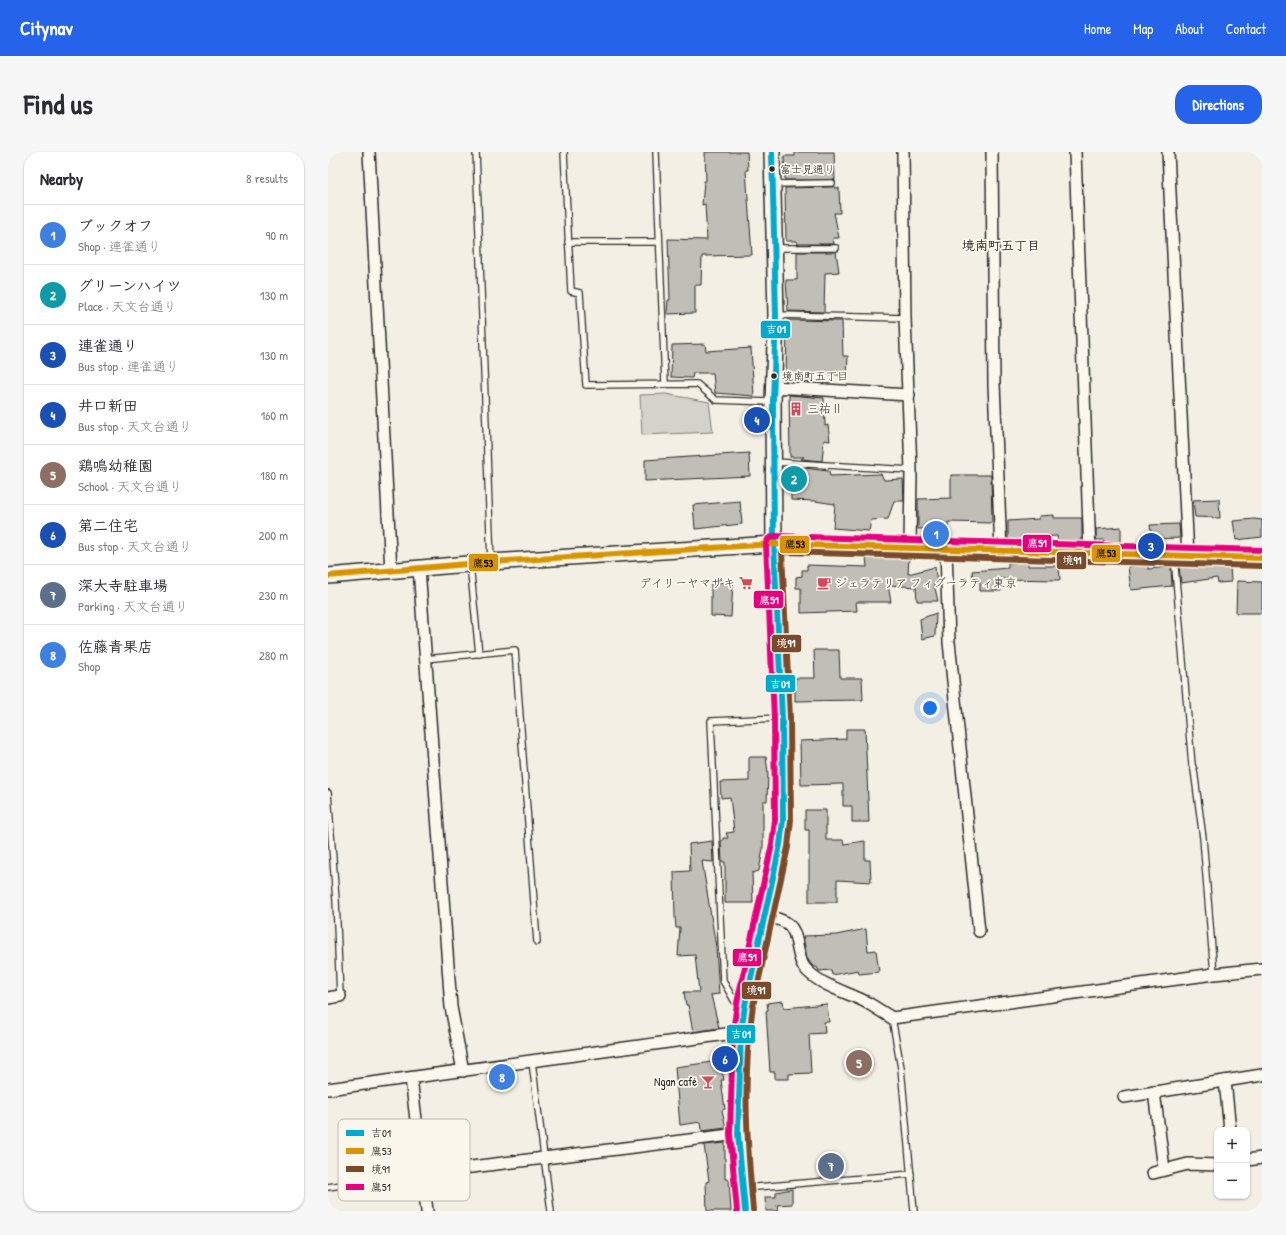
<!DOCTYPE html>
<html lang="en">
<head>
<meta charset="utf-8">
<style>
  :root { --surface:#fff; --page:#f7f7f7; --text:#2b2b33; --muted:#7c7c81; --line:#e1e1e2; --accent:#2563eb }
  body { margin:0; font-family:"Patrick Hand","Klee One",sans-serif; background:var(--page); color:var(--text) }
  .controls { position:absolute; right:12px; bottom:12px; display:grid; overflow:hidden; border-radius:8px; box-shadow:0 1px 3px #0004 }
  .controls button { width:36px; height:36px; display:grid; place-items:center; padding:0; border:0; border-bottom:1px solid var(--line); background:var(--surface); color:var(--text); font:20px sans-serif }
  .you { position:absolute; left:602px; top:556px; width:14px; height:14px; margin:-10px; border:3px solid #fff; border-radius:50%; background:#1a73e8; box-shadow:0 0 0 6px #1a73e833 }
  .badge { display:grid; place-items:center; width:26px; height:26px; border-radius:50%; background:var(--accent); color:#fff; font-size:13px; font-weight:700 }
  .pin { position:absolute; translate:-50% -50%; border:2px solid #fff; box-shadow:0 1px 4px #0006 }
  .list { margin:0; padding:0; list-style:none }
  h2 { display:flex; justify-content:space-between; align-items:center; height:52px; margin:0; padding:0 16px; font-size:17px }
  h2 small { font-size:13px; font-weight:400; color:var(--muted) }
  .list li { display:grid; grid-template-columns:26px 1fr auto; gap:12px; align-items:center; box-sizing:border-box; height:60px; padding:0 16px; border-top:1px solid var(--line) }
  .list b { display:block; font-size:15px; white-space:nowrap }
  .list p { margin:0; font-size:13px; white-space:nowrap; color:var(--muted) }
  .list em { font-size:13px; font-style:normal; color:var(--muted) }
  .map { position:relative; flex:none; width:934px; height:1059px; overflow:hidden; border-radius:16px }
  header { display:flex; align-items:center; gap:24px; box-sizing:border-box; height:56px; padding:0 20px; background:var(--accent); color:#fff }
  header strong { font-size:19px }
  nav { display:flex; gap:22px; margin-inline-start:auto; font-size:14px }
  .intro { display:flex; align-items:center; justify-content:space-between; box-sizing:border-box; height:96px; padding:0 24px }
  h1 { margin:0; font-size:28px }
  .button { padding:10px 18px; border-radius:16px; background:var(--accent); color:#fff; font-size:14px; font-weight:700 }
  main { display:flex; gap:24px; padding:0 24px }
  aside { flex:1; background:var(--surface); border-radius:16px; box-shadow:0 1px 3px #0004 }
  .map>svg:first-child { display:block }
</style>
</head>
<body>
<header>
<strong>Citynav</strong>
<nav><a>Home</a><a>Map</a><a>About</a><a>Contact</a></nav>
</header>
<div class="intro"><h1>Find us</h1><a class="button">Directions</a></div>
<main>
<aside>
<h2>Nearby<small>8 results</small></h2>
<ul class="list">
<li><span class="badge" style="background:#3f7fe0">1</span><div><b>ブックオフ</b><p>Shop · 連雀通り</p></div><em>90 m</em></li>
<li><span class="badge" style="background:#0f9aa8">2</span><div><b>グリーンハイツ</b><p>Place · 天文台通り</p></div><em>130 m</em></li>
<li><span class="badge" style="background:#1a4fb4">3</span><div><b>連雀通り</b><p>Bus stop · 連雀通り</p></div><em>130 m</em></li>
<li><span class="badge" style="background:#1a4fb4">4</span><div><b>井口新田</b><p>Bus stop · 天文台通り</p></div><em>160 m</em></li>
<li><span class="badge" style="background:#8d6e63">5</span><div><b>鶏鳴幼稚園</b><p>School · 天文台通り</p></div><em>180 m</em></li>
<li><span class="badge" style="background:#1a4fb4">6</span><div><b>第二住宅</b><p>Bus stop · 天文台通り</p></div><em>200 m</em></li>
<li><span class="badge" style="background:#5c6f8a">7</span><div><b>深大寺駐車場</b><p>Parking · 天文台通り</p></div><em>230 m</em></li>
<li><span class="badge" style="background:#3f7fe0">8</span><div><b>佐藤青果店</b><p>Shop</p></div><em>280 m</em></li>
</ul>
</aside>
<div class="map">
<svg width="934" height="1059" viewBox="0 0 934 1059">
  <rect width="100%" height="100%" fill="#f3efe4"/>
  <filter id="ink" filterUnits="userSpaceOnUse"><feTurbulence type="fractalNoise" baseFrequency=".025" numOctaves="2"/><feDisplacementMap in="SourceGraphic" scale="8" xChannelSelector="R" yChannelSelector="G"/><feConvolveMatrix kernelMatrix="1 2 1 2 8 2 1 2 1" color-interpolation-filters="sRGB"/></filter>
  <g filter="url(#ink)">
    <polygon fill="#d5d2c9" stroke="#807e7a" points="338,242 381,250 385,280 314,283 312,243"/>
    <g fill="#c0beb6" stroke="#2b2b2b">
      <polygon points="377,0 419,0 420,18 418,18 424,103 374,104 373,133 367,133 367,161 339,162 340,148 342,148 340,87 379,88 377,52 374,53 376,29 378,29"/>
      <polygon points="467,0 506,0 507,28 457,28 456,4 467,4"/>
      <polygon points="507,34 507,36 511,36 512,61 506,61 511,86 505,86 506,92 469,92 469,89 458,89 457,36 504,35"/>
      <polygon points="469,100 508,100 511,120 497,121 496,160 460,159 458,128 469,128"/>
      <polygon points="459,168 514,169 515,204 520,204 519,224 501,222 475,223 475,230 458,229"/>
      <polygon points="377,192 378,199 423,196 426,244 387,241 385,221 365,221 364,226 343,225 344,193"/>
      <polygon points="461,243 496,246 497,274 500,273 502,289 496,288 494,309 473,307 476,305 462,305"/>
      <polygon points="421,301 422,324 317,329 317,308"/>
      <polygon points="467,315 501,319 502,324 553,322 556,328 575,327 576,349 566,349 560,367 543,368 541,379 505,376 507,352 487,349 463,348 463,321"/>
      <polygon points="623,323 663,323 664,371 620,370 620,376 590,377 590,347 623,346"/>
      <polygon points="891,347 892,366 867,365 865,348"/>
      <polygon points="412,349 414,372 367,377 365,353"/>
      <polygon points="726,363 726,366 754,366 754,388 730,391 729,384 708,385 708,389 680,388 680,369 711,367 711,364"/>
      <polygon points="926,367 934,368 934,385 908,388 905,369"/>
      <polygon points="851,372 852,386 824,387 822,373"/>
      <polygon points="793,375 793,392 776,393 776,388 768,388 768,377"/>
      <polygon points="538,405 581,405 580,422 607,415 609,431 606,432 610,449 589,449 588,435 560,433 563,450 528,450 529,459 473,461 473,436 468,436 468,425 474,424 474,418 479,418 479,413 539,415"/>
      <polygon points="700,410 700,414 731,414 732,428 671,427 673,439 652,439 652,428 645,428 644,419 680,416 680,411"/>
      <polygon points="820,412 820,417 843,415 844,434 803,438 800,415"/>
      <polygon points="868,413 877,414 877,416 902,414 903,430 890,431 889,426 853,431 851,415"/>
      <polygon points="909,429 934,430 934,461 908,461"/>
      <polygon points="405,430 403,465 383,464 383,431"/>
      <polygon points="608,461 607,484 594,487 592,467"/>
      <polygon points="486,498 511,498 512,526 534,526 535,548 467,549 467,526 487,526"/>
      <polygon points="518,577 537,577 541,670 524,670 524,654 515,654 515,632 473,633 472,589 518,587"/>
      <polygon points="421,605 438,605 440,621 439,649 435,649 435,696 431,719 424,721 425,751 397,751 397,710 394,710 393,689 395,688 395,686 400,686 398,681 406,680 402,645 393,646 392,630 421,629"/>
      <polygon points="477,658 498,658 498,688 515,688 516,692 537,689 537,708 542,708 543,730 509,728 509,750 481,750 481,678 477,678"/>
      <polygon points="384,689 385,710 374,709 388,795 391,842 383,843 391,876 365,880 360,853 358,853 356,840 371,840 367,803 350,804 352,776 348,776 347,764 346,720 362,719 361,692"/>
      <polygon points="538,777 540,799 548,798 551,820 531,822 530,818 504,823 503,818 491,819 489,815 486,815 483,812 479,806 475,784 508,783"/>
      <polygon points="455,849 456,856 499,852 501,870 496,870 497,881 481,882 483,921 461,922 461,927 447,927 447,920 442,920 438,859 440,858 439,851"/>
      <polygon points="392,909 396,928 393,928 397,957 394,958 398,976 374,979 373,970 352,973 347,915"/>
      <polygon points="397,991 397,1027 401,1027 403,1059 379,1059 378,1030 381,1029 376,993"/>
      <polygon points="464,1037 464,1052 449,1053 450,1059 438,1059 437,1045 448,1045 448,1040"/>
    </g>
    <g fill="none" stroke-linecap="round" stroke-linejoin="round">
      <g stroke="#2b2b2b" stroke-width="8">
        <g id="lane">
          <polyline points="148,0 163,410"/>
          <polyline points="236,0 243,139 252,141 258,233 369,232 388,248 443,250"/>
          <polyline points="328,0 337,232"/>
          <polyline points="446,32 504,31"/>
          <polyline points="240,90 331,90"/>
          <polyline points="446,96 508,96"/>
          <polyline points="448,163 577,166"/>
          <polyline points="446,310 583,318"/>
          <polyline points="846,404 864,613 866,618 875,686 886,822"/>
          <polyline points="142,412 151,502"/>
          <polyline points="97,507 187,498 209,790"/>
          <polyline points="0,641 8,748 12,844"/>
          <polyline points="417,852 407,850 395,829 383,569 454,566"/>
          <polyline points="564,866 573,916 586,1059"/>
          <polyline points="204,910 223,1059"/>
          <polyline points="0,1035 95,1021"/>
          <polyline points="416,1036 583,1022"/>
        </g>
      </g>
      <g stroke="#2b2b2b" stroke-width="14">
        <g id="street">
          <polyline points="41,0 63,419"/>
          <polyline points="575,0 577,166 583,318 582,396"/>
          <polyline points="664,0 666,232 673,399"/>
          <polyline points="747,0 762,402"/>
          <polyline points="840,0 860,404"/>
          <polyline points="446,235 581,243"/>
          <polyline points="618,398 621,490 651,779"/>
          <polyline points="91,416 123,855 135,919"/>
          <path d="M437,763C443,765 451,767 457,770C472,778 467,802 476,815C491,834 520,840 540,851C548,856 556,861 564,866L886,822L934,817"/>
          <polyline points="0,846 12,844"/>
          <polyline points="83,926 99,1059"/>
          <polyline points="897,929 902,978"/>
          <polyline points="0,937 413,880"/>
          <polyline points="826,940 836,1017"/>
          <polyline points="796,945 934,923"/>
          <polyline points="919,1008 934,1006"/>
          <polyline points="95,1021 410,982"/>
          <polyline points="825,1021 860,1012 889,1013"/>
        </g>
      </g>
      <g stroke="#2b2b2b" stroke-width="18">
        <g id="secondary">
          <polyline points="0,424 163,410 446,392 762,402 934,406"/>
          <polyline points="417,1059 410,982 410,939 413,880 417,853 452,693 455,668 454,566 446,392 445,250 448,163 444,0"/>
        </g>
      </g>
      <use href="#lane" stroke="#fbf7ec" stroke-width="5.5"/>
      <use href="#street" stroke="#fbf7ec" stroke-width="11"/>
      <use href="#secondary" stroke="#fbf7ec" stroke-width="15"/>
      <g stroke="#fbf7ec" stroke-width="9">
        <polyline id="bus-1" points="417,1059 410,982 413,880 417,853 452,693 455,668 454,566 446,392 445,250 448,163 444,0"/>
      </g>
      <g stroke="#fbf7ec" stroke-width="9">
        <polyline id="bus-2" points="0,424 163,410 446,392 934,406"/>
      </g>
      <g stroke="#fbf7ec" stroke-width="9">
        <path id="bus-3" d="M425,1058C419,988 414,925 425,854L460,695L463,668L462,566L454,400L934,414"/>
      </g>
      <g stroke="#fbf7ec" stroke-width="9">
        <polyline id="bus-4" points="409,1059 402,982 405,880 409,851 444,692 447,668 446,566 438,392 440,387 446,384 934,398"/>
      </g>
      <use href="#bus-1" stroke="#00a9ce" stroke-width="6"/>
      <use href="#bus-2" stroke="#d89406" stroke-width="6"/>
      <use href="#bus-3" stroke="#7a4b2a" stroke-width="6"/>
      <use href="#bus-4" stroke="#e5007d" stroke-width="6"/>
    </g>
  </g>
  <defs>
    <g id="building-bare" transform="scale(1.08)"><path d="M-4-6H4V6H1V3H-1V6H-4ZM-2.5-4.3h1.7v1.8h-1.7ZM.8-4.3h1.7v1.8H.8ZM-2.5-1h1.7V.8h-1.7ZM.8-1h1.7V.8H.8Z" fill="#d1495b" stroke="#fbf7ec" stroke-width="2.5" paint-order="stroke"/></g>
    <g id="supermarket-bare" transform="scale(1.08)"><path d="M-6-5.5h2.5l.6 2H6L4.5 2H-2.5L-4.4-4H-6ZM-1.5 3.2a1.3 1.3 0 1 0 .1 0ZM3 3.2a1.3 1.3 0 1 0 .1 0Z" fill="#d1495b" stroke="#fbf7ec" stroke-width="2.5" paint-order="stroke"/></g>
    <g id="cafe-bare" transform="scale(1.08)"><path d="M-5.5-4.5H6V0H3Q3 3.5 0 3.5H-2.5Q-5.5 3.5-5.5 0ZM3-3.2v2h1.7v-2ZM-6 4.5H4V6H-6Z" fill="#d1495b" stroke="#fbf7ec" stroke-width="2.5" paint-order="stroke"/></g>
    <g id="bar-bare" transform="scale(1.08)"><path d="M-6-5H6L.8 .8V4.5H3.5V6h-7V4.5H-.8V.8Z" fill="#d1495b" stroke="#fbf7ec" stroke-width="2.5" paint-order="stroke"/></g>
  </defs>
  <g fill-rule="evenodd">
    <use href="#building-bare" x="468" y="257"/>
    <use href="#supermarket-bare" x="418" y="431"/>
    <use href="#cafe-bare" x="496" y="431"/>
    <use href="#bar-bare" x="380" y="930"/>
  </g>
  <g fill="#2b2b2b" stroke="#fbf7ec" stroke-width="1.5">
    <circle cx="444" cy="17" r="3.5"/>
    <circle cx="446" cy="224" r="3.5"/>
  </g>
  <g text-anchor="middle" stroke-width="3.5" stroke-linejoin="round" paint-order="stroke">
    <g font-size="11" fill="#2b2b2b" stroke="#fbf7ec" text-anchor="start">
      <text x="452" y="21">富士見通り</text>
      <text x="454" y="228">境南町五丁目</text>
    </g>
    <g font-size="12" fill="#2b2b2b" stroke="#fbf7ec" text-anchor="start">
      <text x="479" y="261">三祐Ⅱ</text>
      <text x="407" y="435" text-anchor="end">デイリーヤマザキ</text>
      <text x="507" y="435">ジェラテリア フィグーラティ東京</text>
      <text x="369" y="934" text-anchor="end">Ngan café</text>
    </g>
    <g font-size="13" font-weight="bold" fill="#2b2b2b" stroke="#fbf7ec">
      <text x="673" y="98">境南町五丁目</text>
    </g>
  </g>
  <rect x="10" y="967" width="132" height="82" rx="6" fill="#fbf7ec" stroke="#bdbab2" stroke-width="1"/>
  <rect x="18" y="978" width="18" height="6" fill="#00a9ce"/>
  <rect x="18" y="996" width="18" height="6" fill="#d89406"/>
  <rect x="18" y="1014" width="18" height="6" fill="#7a4b2a"/>
  <rect x="18" y="1032" width="18" height="6" fill="#e5007d"/>
  <g font-size="11" fill="#2b2b2b">
    <text x="43" y="985">吉01</text>
    <text x="43" y="1003">鷹53</text>
    <text x="43" y="1021">境91</text>
    <text x="43" y="1039">鷹51</text>
  </g>
  <g stroke="#fbf7ec" stroke-width="1.5">
    <rect x="432" y="168" width="31" height="19" rx="4" fill="#00a9ce"/>
    <rect x="694" y="382" width="30" height="19" rx="4" fill="#e5007d"/>
    <rect x="451" y="383" width="31" height="19" rx="4" fill="#d89406"/>
    <rect x="763" y="392" width="30" height="19" rx="4" fill="#d89406"/>
    <rect x="728" y="399" width="31" height="19" rx="4" fill="#7a4b2a"/>
    <rect x="140" y="401" width="31" height="19" rx="4" fill="#d89406"/>
    <rect x="425" y="438" width="31" height="19" rx="4" fill="#e5007d"/>
    <rect x="443" y="482" width="31" height="19" rx="4" fill="#7a4b2a"/>
    <rect x="437" y="522" width="31" height="19" rx="4" fill="#00a9ce"/>
    <rect x="404" y="796" width="30" height="19" rx="4" fill="#e5007d"/>
    <rect x="413" y="829" width="31" height="19" rx="4" fill="#7a4b2a"/>
    <rect x="398" y="872" width="30" height="20" rx="4" fill="#00a9ce"/>
  </g>
  <g font-size="11" text-anchor="middle" font-weight="bold" fill="#fff">
    <text x="448" y="181">吉01</text>
    <text x="709" y="395">鷹51</text>
    <text x="744" y="412">境91</text>
    <text x="441" y="452">鷹51</text>
    <text x="458" y="495">境91</text>
    <text x="452" y="536">吉01</text>
    <text x="419" y="809">鷹51</text>
    <text x="428" y="842">境91</text>
    <text x="413" y="886">吉01</text>
  </g>
  <g font-size="11" text-anchor="middle" font-weight="bold" fill="#111">
    <text x="467" y="396">鷹53</text>
    <text x="778" y="405">鷹53</text>
    <text x="155" y="415">鷹53</text>
  </g>
</svg>
<div class="controls">
<button>+</button>
<button>−</button>
</div>
<div class="you"></div>
<div class="pin badge" style="left:608px;top:382px;background:#3f7fe0">1</div>
<div class="pin badge" style="left:466px;top:327px;background:#0f9aa8">2</div>
<div class="pin badge" style="left:823px;top:394px;background:#1a4fb4">3</div>
<div class="pin badge" style="left:429px;top:268px;background:#1a4fb4">4</div>
<div class="pin badge" style="left:531px;top:911px;background:#8d6e63">5</div>
<div class="pin badge" style="left:397px;top:907px;background:#1a4fb4">6</div>
<div class="pin badge" style="left:503px;top:1014px;background:#5c6f8a">7</div>
<div class="pin badge" style="left:174px;top:925px;background:#3f7fe0">8</div>
</div>
</main>
</body>
</html>
